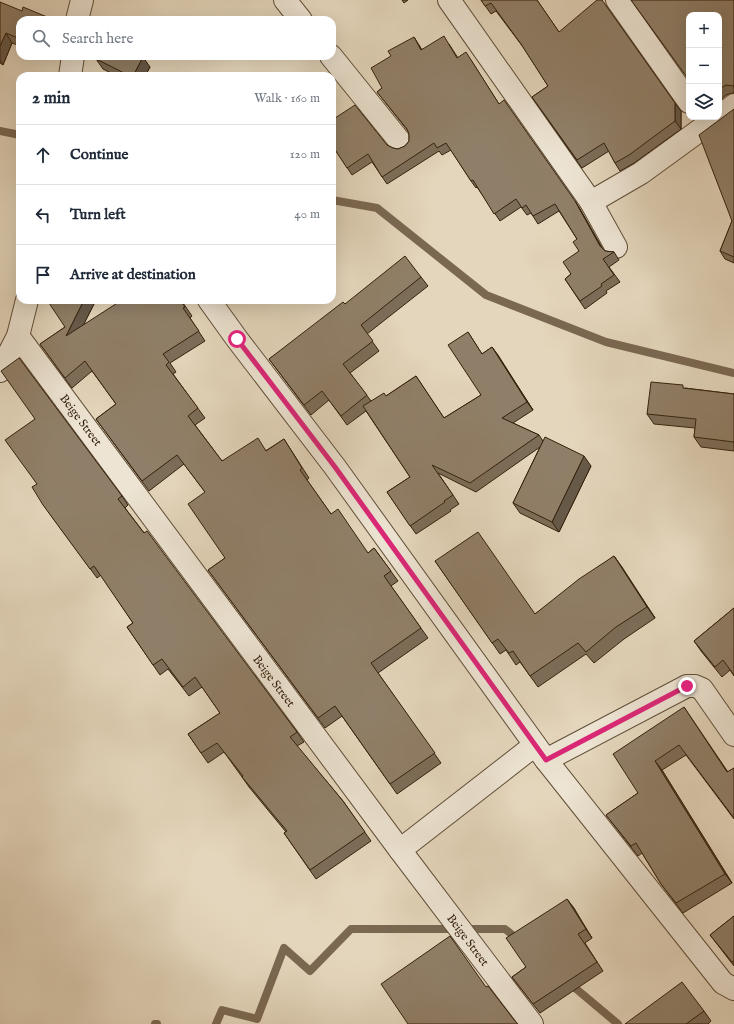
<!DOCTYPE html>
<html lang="en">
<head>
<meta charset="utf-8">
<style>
  :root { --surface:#fff; --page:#f2f2f3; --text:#1f2937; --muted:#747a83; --line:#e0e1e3 }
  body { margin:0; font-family:"IM FELL English",serif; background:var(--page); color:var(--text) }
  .controls { position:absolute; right:12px; top:12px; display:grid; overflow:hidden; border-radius:8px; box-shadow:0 4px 16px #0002 }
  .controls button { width:36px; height:36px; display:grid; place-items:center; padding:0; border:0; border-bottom:1px solid var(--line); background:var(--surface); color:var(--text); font:20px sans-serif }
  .stop { position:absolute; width:12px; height:12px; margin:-9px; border:3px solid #db2777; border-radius:50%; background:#fff }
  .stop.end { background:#db2777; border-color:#fff; box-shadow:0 1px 4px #0008 }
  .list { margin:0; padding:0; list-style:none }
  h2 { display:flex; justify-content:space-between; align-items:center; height:52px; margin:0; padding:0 16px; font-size:17px }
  h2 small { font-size:13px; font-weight:400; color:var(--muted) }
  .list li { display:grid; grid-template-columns:26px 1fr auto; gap:12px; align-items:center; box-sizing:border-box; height:60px; padding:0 16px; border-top:1px solid var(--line) }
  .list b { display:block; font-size:15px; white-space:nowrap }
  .list em { font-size:13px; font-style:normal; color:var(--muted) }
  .icon { flex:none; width:22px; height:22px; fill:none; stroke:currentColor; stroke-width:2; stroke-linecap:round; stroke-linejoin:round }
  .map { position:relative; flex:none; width:734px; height:1024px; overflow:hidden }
  .search { position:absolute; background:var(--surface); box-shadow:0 4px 16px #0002; left:16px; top:16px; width:320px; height:44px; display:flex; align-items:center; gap:10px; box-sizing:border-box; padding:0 14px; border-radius:12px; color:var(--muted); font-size:15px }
  .panel { position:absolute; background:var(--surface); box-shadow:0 4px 16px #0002; left:16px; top:72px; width:320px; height:232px; border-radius:12px }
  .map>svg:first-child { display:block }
</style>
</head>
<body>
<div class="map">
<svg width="734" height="1024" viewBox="0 0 734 1024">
  <rect width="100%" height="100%" fill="#e4d6bc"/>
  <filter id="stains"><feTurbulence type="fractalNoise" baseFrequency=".005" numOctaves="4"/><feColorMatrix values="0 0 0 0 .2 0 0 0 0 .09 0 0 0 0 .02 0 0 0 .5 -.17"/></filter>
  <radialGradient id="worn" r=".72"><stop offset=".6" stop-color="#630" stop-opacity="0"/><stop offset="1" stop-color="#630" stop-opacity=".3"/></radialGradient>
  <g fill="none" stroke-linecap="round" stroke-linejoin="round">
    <g stroke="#7a6852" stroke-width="8">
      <polyline points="0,131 20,135"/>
      <polyline points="332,200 377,208 486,295 606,342 734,373"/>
      <polyline points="568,982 618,1024"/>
      <polyline points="155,1024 157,1024"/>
      <polyline points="216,1024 222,1010 257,1019 284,948 310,971 351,929 505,929 520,941"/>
    </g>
    <g stroke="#604e38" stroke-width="24">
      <g id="minor">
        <polyline points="285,0 301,20"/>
        <polyline points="449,0 591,202 616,247"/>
        <polyline points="617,0 689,102"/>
        <polyline points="77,20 82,0"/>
        <polyline points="331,56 402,144"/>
        <polyline points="70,76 73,56"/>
        <polyline points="719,117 734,105"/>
        <polyline points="591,202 641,173 718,117"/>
        <polyline points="209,300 237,339 335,467 546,760 723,983 734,989"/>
        <polyline points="18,336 400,850 532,1024"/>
        <polyline points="0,371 18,336 27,300"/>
        <polyline points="546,760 687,686 695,686 702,689 734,735"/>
        <polyline points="400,850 535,745"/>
      </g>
    </g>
    <use href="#minor" stroke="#ede4d3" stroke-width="22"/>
  </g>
  <g fill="#7c6d59" stroke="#34210c">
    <polygon points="402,0 408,0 404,3"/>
    <polygon points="481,0 537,0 559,32 681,111 681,129 634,163 620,171 615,163 609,151 582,168 532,97 548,86 523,47 496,11 491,14"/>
    <polygon points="734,0 734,93 732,93 726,95 719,101 719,15"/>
    <polygon points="0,2 20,20 20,46 12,43 3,65 0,63"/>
    <polygon points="449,44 458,58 471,60 499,104 580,209 602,248 605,251 614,252 619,260 609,267 620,282 606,291 607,293 585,309 565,279 571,274 579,251 577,239 559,211 538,224 531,213 527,215 521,207 500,221 477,187 476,188 471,181 451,150 442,155 439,151 387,184 372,162 352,175 332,145 387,145 393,148 398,149 405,146 409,141 409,134 408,131 377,92 382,88 419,45 422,50"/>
    <polygon points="96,59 150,67 145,76 117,76 103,69"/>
    <polygon points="734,109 734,263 725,259 720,251 732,221"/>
    <polygon points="421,277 428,286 367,334 379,351 350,373 371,401 386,396 416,376 444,418 481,395 468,332 482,354 492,347 533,410 513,423 539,435 543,441 591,466 559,532 520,513 513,503 540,447 476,492 438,473 459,504 450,510 451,511 416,534 387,492 410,477 366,411 347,425 329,400 311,415 269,359 345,304"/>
    <polygon points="96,300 83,325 181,300 192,316 190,318 205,341 170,363 176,372 173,374 205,418 195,425 222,461 267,450 284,439 309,478 307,480 331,514 368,553 374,548 398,581 391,586 428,638 378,673 441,763 397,794 342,716 325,728 208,570 225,558 205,492 184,464 149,491 96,419 116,404 92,371 72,388 40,344 65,327"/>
    <polygon points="685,388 734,394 734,451 701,447 694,437 695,428 654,424 647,414"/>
    <polygon points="122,496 128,505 125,508 297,732 304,742 297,746 343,801 371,841 316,879 284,833 286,832 249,787 242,777 224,752 208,763 188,734 220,713 202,687 189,696 168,669 160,675 127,627 133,623 101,575 97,578 50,514"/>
    <polygon points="614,556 655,618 624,639 594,663 586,654 538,687 520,662 516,665 506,650 500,654 435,561 535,614"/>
    <polygon points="734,608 734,676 730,670 722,677 701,651 694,641"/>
    <polygon points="684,707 728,772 734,768 734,819 686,755 662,770 732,883 683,913 661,884 642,853 638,856 613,824 606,815 638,793"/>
    <polygon points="567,899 592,938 585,943 603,971 540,1013 512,977 526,967"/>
    <polygon points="734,916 734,966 710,935"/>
    <polygon points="704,1011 711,1021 708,1024 625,1024"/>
  </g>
  <g fill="#655949" stroke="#34210c">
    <polygon points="6,33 12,43 3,65 0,60 0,46"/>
    <polygon points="414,37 419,45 426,58 421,50"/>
    <polygon points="143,57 150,67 145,76 133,76"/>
    <polygon points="675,103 681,111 681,129 675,121"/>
    <polygon points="575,201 580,209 605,253 600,246"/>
    <polygon points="84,300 96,300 73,346 66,336"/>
    <polygon points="492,347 498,355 533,410 527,402"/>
    <polygon points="584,456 591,466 559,532 552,522"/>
    <polygon points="614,556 622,567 655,618 647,607"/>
    <polygon points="655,761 662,770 732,883 725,874"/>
    <polygon points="567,899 574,908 592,938 586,929"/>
  </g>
  <g fill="#907f68" stroke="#34210c">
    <polygon points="481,0 537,0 559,32 597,0 602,0 675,103 675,121 629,155 615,163 604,143 577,160 532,97 548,86 521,44 491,3 485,6"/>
    <polygon points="631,0 734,0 734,86 726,85 719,89 719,15 689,15 689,80"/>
    <polygon points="0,2 22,11 23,7 52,19 52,20 20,20 20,39 6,33 0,46"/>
    <polygon points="444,36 457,58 466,52 499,104 504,100 575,201 600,246 605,251 614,252 603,259 614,275 601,284 602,286 580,301 565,279 571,274 563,262 579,251 573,242 577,239 555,204 533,216 526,205 522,208 516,199 494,214 473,180 471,181 446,143 437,148 434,143 382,177 368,154 347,168 332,145 332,120 355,105 387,145 393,148 398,149 405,146 409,141 409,134 407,129 377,92 382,88 371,68 391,56 388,51 414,37 421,50"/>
    <polygon points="98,56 142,56 143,57 133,76 130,76 96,59"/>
    <polygon points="734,109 734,257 720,251 732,221 699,135"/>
    <polygon points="405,256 421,277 361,325 373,341 343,364 367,395 341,416 322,391 304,405 269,359 343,302 345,304"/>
    <polygon points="47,300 84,300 66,336 122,300 180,300 185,307 183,308 199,331 163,354 169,362 166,365 198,408 188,416 222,461 258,438 266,451 284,439 302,468 300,470 331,514 338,509 368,553 374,548 391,571 384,576 421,628 371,663 435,753 390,784 335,706 318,718 208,570 225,558 188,504 205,492 177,455 142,481 96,419 116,404 85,361 65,378 40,344 65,327"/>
    <polygon points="468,332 482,354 492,347 527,402 502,418 539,435 470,483 432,465 453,495 444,501 445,502 410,526 387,492 410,477 363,406 384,393 386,396 416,376 444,418 481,395 448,345"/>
    <polygon points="19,358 122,496 118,499 144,533 147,531 297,732 290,737 343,801 365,832 310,870 284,833 287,831 242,777 243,776 217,743 201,753 188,734 220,713 195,677 183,687 162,659 153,665 127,627 133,623 94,566 90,569 43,505 32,487 37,484 5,440 35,419 1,371"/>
    <polygon points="651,382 683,385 683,388 734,394 734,442 694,437 696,419 647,414"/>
    <polygon points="545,437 584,456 552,522 513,503"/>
    <polygon points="478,532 535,614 579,579 614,556 647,607 616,627 586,652 578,643 530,676 513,651 509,653 498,639 492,643 435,561"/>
    <polygon points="734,608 734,675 723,660 715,667 694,641"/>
    <polygon points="684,707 727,772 734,768 734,818 679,745 655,761 725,874 676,903 661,884 636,843 631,846 606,815 638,793 613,754"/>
    <polygon points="567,899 586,929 578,934 597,962 533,1004 512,977 526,967 506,938"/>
    <polygon points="734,916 734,961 732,962 710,935"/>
    <polygon points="450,936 486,987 488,986 515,1021 518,1024 408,1024 381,984"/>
    <polygon points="682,982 704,1011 686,1024 625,1024"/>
  </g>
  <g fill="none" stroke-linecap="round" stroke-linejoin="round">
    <polyline stroke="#db2777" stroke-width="5" points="237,339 335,467 546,760 687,686"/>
  </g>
  <g text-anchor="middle" stroke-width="4" stroke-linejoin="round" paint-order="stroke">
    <g font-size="12" fill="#34210c" stroke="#ede4d3">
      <text transform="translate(81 420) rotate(53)" y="4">Beige Street</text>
      <text transform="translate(274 681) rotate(53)" y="4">Beige Street</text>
      <text transform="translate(468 940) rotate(53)" y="4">Beige Street</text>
    </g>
  </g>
  <rect width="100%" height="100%" filter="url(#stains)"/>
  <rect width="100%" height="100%" fill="url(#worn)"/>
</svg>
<div class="controls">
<button>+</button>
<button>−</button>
<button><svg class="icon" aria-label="layers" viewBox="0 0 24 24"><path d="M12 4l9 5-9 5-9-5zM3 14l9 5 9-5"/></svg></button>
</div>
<div class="stop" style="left:237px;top:339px"></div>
<div class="stop end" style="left:687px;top:686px"></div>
<div class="search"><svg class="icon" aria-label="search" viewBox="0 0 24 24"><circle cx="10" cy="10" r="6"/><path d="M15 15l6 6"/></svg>Search here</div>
<section class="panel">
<h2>2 min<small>Walk · 160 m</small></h2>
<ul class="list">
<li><svg class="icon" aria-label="ahead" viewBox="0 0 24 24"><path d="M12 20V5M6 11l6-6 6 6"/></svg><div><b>Continue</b></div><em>120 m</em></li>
<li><svg class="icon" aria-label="left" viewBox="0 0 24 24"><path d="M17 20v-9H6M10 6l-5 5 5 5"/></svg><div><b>Turn left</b></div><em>40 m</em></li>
<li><svg class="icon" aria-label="arrive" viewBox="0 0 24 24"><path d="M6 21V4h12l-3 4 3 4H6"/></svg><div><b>Arrive at destination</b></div></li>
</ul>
</section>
</div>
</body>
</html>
